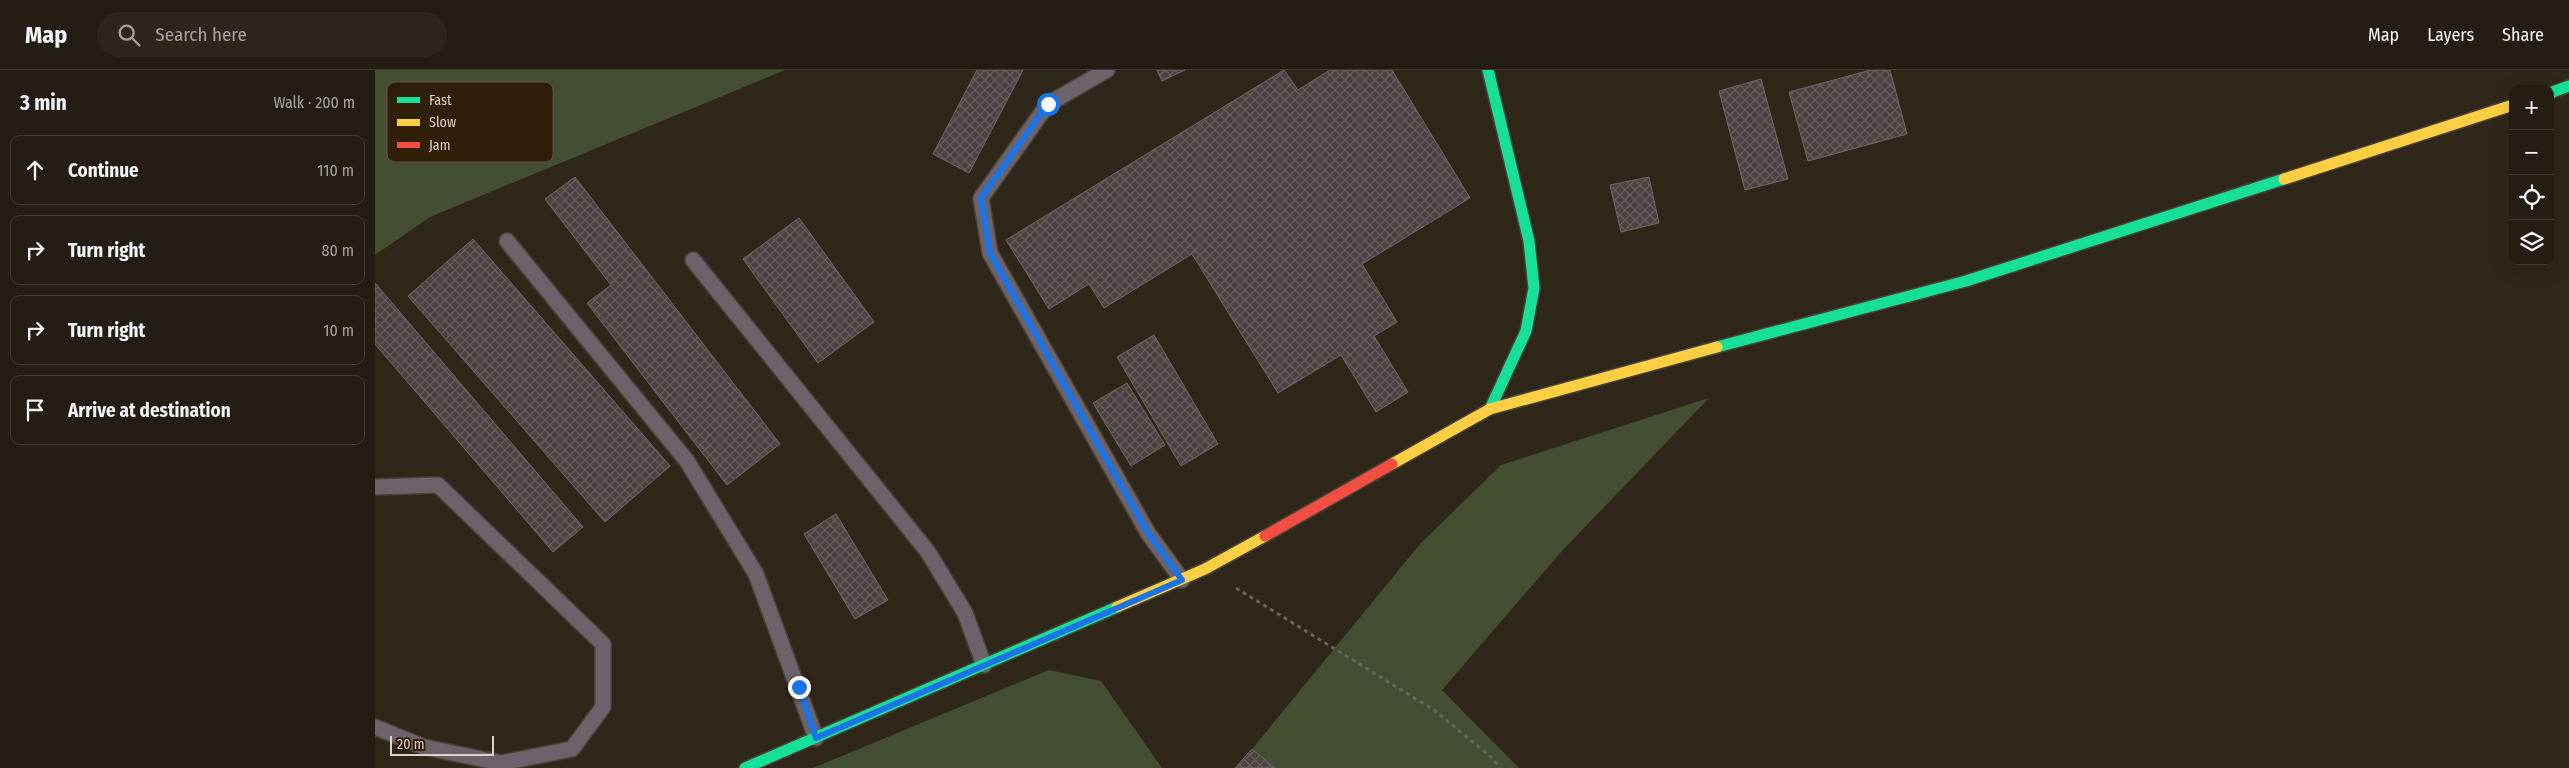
<!DOCTYPE html>
<html lang="en">
<head>
<meta charset="utf-8">
<style>
  :root { --surface:#241d14; --page:#2c261d; --text:#f1f3f6; --muted:#a3a2a0; --line:#413b34 }
  body { margin:0; font-family:"Fira Sans Condensed",sans-serif; background:var(--page); color:var(--text) }
  .controls { position:absolute; right:15px; top:15px; display:grid; overflow:hidden; border-radius:10px; box-shadow:0 5px 20px #0002 }
  .controls button { width:45px; height:45px; display:grid; place-items:center; padding:0; border:0; border-bottom:1px solid var(--line); background:var(--surface); color:var(--text); font:25px sans-serif }
  .scale { position:absolute; left:15px; bottom:12px; width:104px; box-sizing:border-box; padding-left:5px; border:2px solid #dcd1c4; border-top:0; font-size:14px; line-height:18px; white-space:nowrap; color:#dcd1c4; -webkit-text-stroke:4px #2f1e08; paint-order:stroke }
  .stop { position:absolute; width:15px; height:15px; margin:-11px; border:4px solid #1a73e8; border-radius:50%; background:#fff }
  .stop.end { background:#1a73e8; border-color:#fff; box-shadow:0 1px 5px #0008 }
  .list { margin:0; padding:0; list-style:none }
  h2 { display:flex; justify-content:space-between; align-items:center; height:65px; margin:0; padding:0 20px; font-size:21px }
  h2 small { font-size:16px; font-weight:400; color:var(--muted) }
  .list li { display:grid; grid-template-columns:32px 1fr auto; gap:15px; align-items:center; box-sizing:border-box; height:70px; margin:0 10px 10px; padding:0 10px; border:1px solid var(--line); border-radius:10px }
  .list b { display:block; font-size:19px; white-space:nowrap }
  .list em { font-size:16px; font-style:normal; color:var(--muted) }
  .icon { flex:none; width:28px; height:28px; fill:none; stroke:currentColor; stroke-width:2; stroke-linecap:round; stroke-linejoin:round }
  .map { position:relative; flex:none; width:2194px; height:698px; overflow:hidden }
  header { display:flex; align-items:center; gap:30px; box-sizing:border-box; height:70px; padding:0 25px; background:var(--surface); border-bottom:1px solid var(--line) }
  header strong { font-size:24px }
  nav { display:flex; gap:28px; margin-inline-start:auto; font-size:18px }
  .search { width:350px; height:45px; background:var(--page); display:flex; align-items:center; gap:12px; box-sizing:border-box; padding:0 18px; border-radius:28px; color:var(--muted); font-size:19px }
  main { display:flex }
  aside { flex:1; background:var(--surface) }
  .map>svg:first-child { display:block }
</style>
</head>
<body>
<header>
<strong>Map</strong>
<div class="search"><svg class="icon" aria-label="search" viewBox="0 0 24 24"><circle cx="10" cy="10" r="6"/><path d="M15 15l6 6"/></svg>Search here</div>
<nav><a>Map</a><a>Layers</a><a>Share</a></nav>
</header>
<main>
<aside>
<h2>3 min<small>Walk · 200 m</small></h2>
<ul class="list">
<li><svg class="icon" aria-label="ahead" viewBox="0 0 24 24"><path d="M12 20V5M6 11l6-6 6 6"/></svg><div><b>Continue</b></div><em>110 m</em></li>
<li><svg class="icon" aria-label="right" viewBox="0 0 24 24"><path d="M7 20v-9h11M14 6l5 5-5 5"/></svg><div><b>Turn right</b></div><em>80 m</em></li>
<li><svg class="icon" aria-label="right" viewBox="0 0 24 24"><path d="M7 20v-9h11M14 6l5 5-5 5"/></svg><div><b>Turn right</b></div><em>10 m</em></li>
<li><svg class="icon" aria-label="arrive" viewBox="0 0 24 24"><path d="M6 21V4h12l-3 4 3 4H6"/></svg><div><b>Arrive at destination</b></div></li>
</ul>
</aside>
<div class="map">
<svg width="2194" height="698" viewBox="0 0 2194 698">
  <defs>
    <pattern id="building-cross-hatch" width="8" height="8" patternUnits="userSpaceOnUse" patternTransform="scale(1.25)"><rect width="8" height="8" fill="#4c4242"/><path d="M0 0l8 8M0 8l8-8" fill="none" stroke="#655c5c"/></pattern>
  </defs>
  <rect width="100%" height="100%" fill="#30271b"/>
  <g fill="#434e33">
    <polygon points="0,0 410,0 55,147 0,185"/>
    <polygon points="1334,328 1186,482 1067,620 1144,698 900,698 877,679 1045,474 1126,395"/>
    <polygon points="674,600 726,611 787,698 438,698"/>
  </g>
  <g fill="url(#building-cross-hatch)" stroke="#706765">
    <polygon points="602,0 648,0 594,103 558,84"/>
    <polygon points="782,0 810,0 787,11"/>
    <polygon points="909,0 923,20 955,0 1017,0 1095,128 987,194 1022,252 999,266 1033,322 1001,342 966,285 903,323 817,184 729,238 714,214 674,239 631,170"/>
    <polygon points="1496,0 1515,0 1532,64 1433,91 1414,22"/>
    <polygon points="1386,9 1413,109 1370,120 1344,21"/>
    <polygon points="200,107 405,374 352,415 212,233 236,215 170,129"/>
    <polygon points="1274,107 1284,153 1246,162 1235,115"/>
    <polygon points="424,148 499,252 443,293 368,189"/>
    <polygon points="98,169 295,396 230,452 33,226"/>
    <polygon points="0,213 208,457 178,482 0,274"/>
    <polygon points="779,265 843,374 806,396 742,287"/>
    <polygon points="752,313 790,375 756,396 718,333"/>
    <polygon points="461,444 513,530 480,549 429,464"/>
    <polygon points="877,679 900,698 860,698"/>
  </g>
  <g fill="none" stroke-linecap="round" stroke-linejoin="round">
    <g stroke="#4a4138" stroke-width="18">
      <g id="lane">
        <polyline points="732,0 673,34 606,128 615,183 773,463 807,510"/>
        <polyline points="132,171 312,391 381,504 441,668"/>
        <polyline points="318,190 553,482 590,543 609,595"/>
        <polyline points="0,417 63,415 228,574 228,637 197,679 126,693 49,677 0,657"/>
      </g>
    </g>
    <g stroke="#4a4138" stroke-width="14">
      <g id="fast">
        <polyline points="1113,0 1154,171 1159,218 1151,261 1115,339"/>
        <polyline points="2175,23 2194,16"/>
        <polyline points="1342,277 1591,211 1909,109"/>
        <polyline points="370,698 742,537"/>
      </g>
    </g>
    <g stroke="#4a4138" stroke-width="14">
      <g id="slow">
        <polyline points="1909,109 2138,35"/>
        <polyline points="1017,394 1115,339 1342,277"/>
        <polyline points="742,537 830,499 890,466"/>
      </g>
    </g>
    <g stroke="#4a4138" stroke-width="14">
      <polyline id="jam" points="890,466 1017,394"/>
    </g>
    <polyline stroke="#696362" stroke-width="3" stroke-dasharray="4 4" stroke-linecap="butt" points="861,518 1059,640 1116,687 1125,698"/>
    <use href="#lane" stroke="#6b6369" stroke-width="15"/>
    <use href="#fast" stroke="#16e098" stroke-width="11"/>
    <use href="#slow" stroke="#ffcf43" stroke-width="11"/>
    <use href="#jam" stroke="#f24e42" stroke-width="11"/>
  </g>
  <g fill="none" stroke-linecap="round" stroke-linejoin="round">
    <polyline stroke="#1a73e8" stroke-width="6" points="424,617 441,668 807,510 773,463 615,183 606,128 673,34"/>
  </g>
  <rect x="12" y="12" width="166" height="80" rx="8" fill="#2f1e08" stroke="#635440" stroke-width="1"/>
  <rect x="22" y="27" width="23" height="6" fill="#16e098"/>
  <rect x="22" y="49" width="23" height="7" fill="#ffcf43"/>
  <rect x="22" y="72" width="23" height="6" fill="#f24e42"/>
  <g font-size="14" fill="#dcd1c4">
    <text x="54" y="35">Fast</text>
    <text x="54" y="57">Slow</text>
    <text x="54" y="80">Jam</text>
  </g>
</svg>
<div class="controls">
<button>+</button>
<button>−</button>
<button><svg class="icon" aria-label="locate" viewBox="0 0 24 24"><circle cx="12" cy="12" r="6"/><path d="M12 2v4M12 18v4M2 12h4M18 12h4"/></svg></button>
<button><svg class="icon" aria-label="layers" viewBox="0 0 24 24"><path d="M12 4l9 5-9 5-9-5zM3 14l9 5 9-5"/></svg></button>
</div>
<div class="scale">20 m</div>
<div class="stop" style="left:673px;top:34px"></div>
<div class="stop end" style="left:424px;top:617px"></div>
</div>
</main>
</body>
</html>
